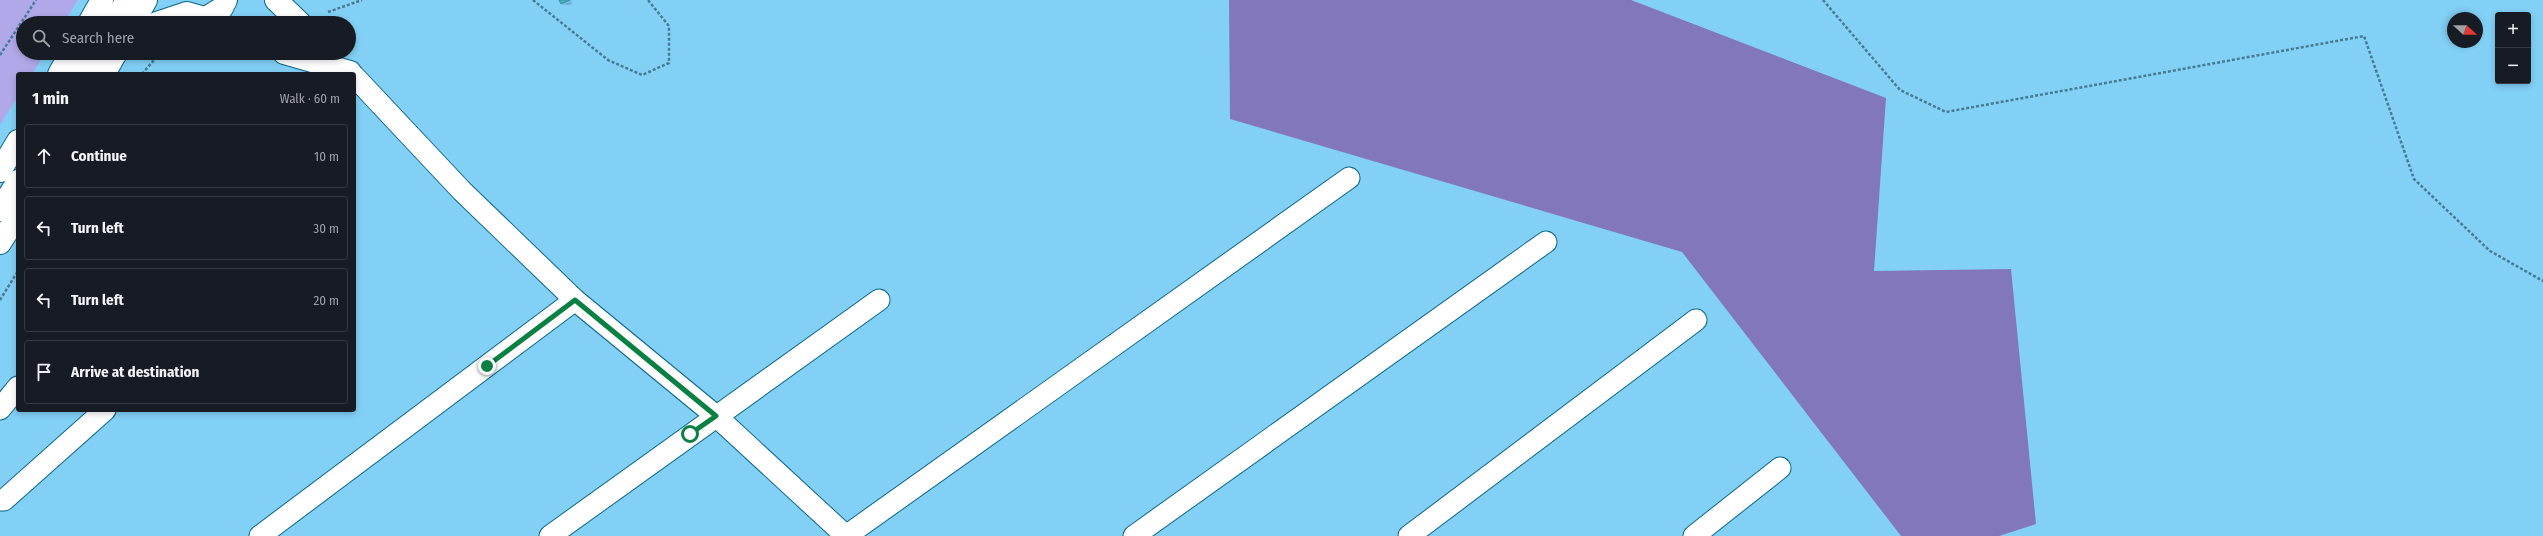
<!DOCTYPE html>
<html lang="en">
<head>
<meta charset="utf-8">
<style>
  :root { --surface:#171b24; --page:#242831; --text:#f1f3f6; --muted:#9ea1a6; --line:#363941 }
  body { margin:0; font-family:"Fira Sans Condensed",sans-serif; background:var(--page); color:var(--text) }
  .controls { position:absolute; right:12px; top:12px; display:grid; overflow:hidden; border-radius:4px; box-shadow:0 2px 6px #0003 }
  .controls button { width:36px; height:36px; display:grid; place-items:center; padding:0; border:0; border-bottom:1px solid var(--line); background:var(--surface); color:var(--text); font:20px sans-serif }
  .compass { position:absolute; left:2447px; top:12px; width:36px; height:36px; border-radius:50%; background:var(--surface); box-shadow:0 2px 6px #0003; rotate:111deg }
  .stop { position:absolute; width:12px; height:12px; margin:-9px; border:3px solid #0b8043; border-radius:50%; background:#fff }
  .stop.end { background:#0b8043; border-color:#fff; box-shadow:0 1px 4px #0008 }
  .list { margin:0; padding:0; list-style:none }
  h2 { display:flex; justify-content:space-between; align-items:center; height:52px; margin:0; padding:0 16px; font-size:17px }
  h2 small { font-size:13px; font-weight:400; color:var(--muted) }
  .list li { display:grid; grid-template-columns:26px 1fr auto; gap:12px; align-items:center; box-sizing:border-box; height:64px; margin:0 8px 8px; padding:0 8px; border:1px solid var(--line); border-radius:4px }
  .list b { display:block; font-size:15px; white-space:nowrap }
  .list em { font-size:13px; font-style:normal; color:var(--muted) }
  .icon { flex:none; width:22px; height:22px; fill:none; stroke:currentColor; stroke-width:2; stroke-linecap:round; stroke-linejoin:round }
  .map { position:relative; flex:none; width:2543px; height:536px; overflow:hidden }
  .search { position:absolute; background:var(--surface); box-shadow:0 2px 6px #0003; left:16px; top:16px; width:340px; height:44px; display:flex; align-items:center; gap:10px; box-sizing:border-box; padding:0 14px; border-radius:22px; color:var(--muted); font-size:15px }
  .panel { position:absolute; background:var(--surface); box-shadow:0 2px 6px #0003; left:16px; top:72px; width:340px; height:340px; border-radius:4px }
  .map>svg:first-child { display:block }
</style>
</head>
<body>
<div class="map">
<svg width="2543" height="536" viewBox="0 0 2543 536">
  <defs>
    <filter id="shadow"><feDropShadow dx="4.5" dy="2.5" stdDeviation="2" flood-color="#0004"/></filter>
  </defs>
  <rect width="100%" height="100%" fill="#82d0f6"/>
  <polygon fill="#b1a8e9" points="0,0 78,0 63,23 23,23 23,53 45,53 32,74 18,74 18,96 0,125"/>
  <polygon fill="#8277bb" points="1229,0 1631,0 1886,98 1874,271 2011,269 2036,524 1999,536 1901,536 1682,252 1230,119"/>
  <polygon fill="#4caebe" stroke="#3196a7" filter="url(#shadow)" points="559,0 570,0 561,4"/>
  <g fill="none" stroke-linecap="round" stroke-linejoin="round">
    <g stroke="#0b6788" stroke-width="23">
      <g id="service">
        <polyline points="354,76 462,191 575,300 716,416 846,536"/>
        <polyline points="0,409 18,387"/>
        <polyline points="0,500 4,500 105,410"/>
        <polyline points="260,536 575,300"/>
        <polyline points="550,536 879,300"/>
        <polyline points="846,536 1349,178"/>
        <polyline points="1134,536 1546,242"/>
        <polyline points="1409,536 1696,320"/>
        <polyline points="1694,536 1780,468"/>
      </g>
    </g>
    <g stroke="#0b6788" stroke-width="24">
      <g id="secondary">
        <polyline points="276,0 300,23"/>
        <polyline points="206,18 222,8 226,0"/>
        <polyline points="89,23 102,0"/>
        <polyline points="113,23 127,0"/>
        <polyline points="133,23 146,0"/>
        <polyline points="157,23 187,13 222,23"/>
        <polyline points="284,53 350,72"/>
        <polyline points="59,74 71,53"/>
        <polyline points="83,74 95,53"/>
        <polyline points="104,74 116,53"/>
        <polyline points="0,171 18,141"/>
        <polyline points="0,210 18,181"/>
        <polyline points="0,243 18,215"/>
      </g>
    </g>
    <g stroke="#467b95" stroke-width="2.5" stroke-dasharray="3 2" stroke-linecap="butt">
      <polyline points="533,0 608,60 642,75 669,63 669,26 648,0"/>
      <polyline points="1823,0 1900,90 1946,112 2364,36 2414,179 2490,251 2543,281"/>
      <polyline points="328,12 362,0"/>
      <polyline points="0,55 36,0"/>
      <polyline points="142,74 160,53"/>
      <polyline points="0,300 18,271"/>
    </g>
    <use href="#service" stroke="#fff" stroke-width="21"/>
    <use href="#secondary" stroke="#fff" stroke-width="22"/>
  </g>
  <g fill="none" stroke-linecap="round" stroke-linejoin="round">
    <polyline stroke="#0b8043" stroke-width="5" points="487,366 575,300 716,416 690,434"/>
  </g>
</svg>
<div class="controls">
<button>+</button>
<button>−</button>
</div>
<svg class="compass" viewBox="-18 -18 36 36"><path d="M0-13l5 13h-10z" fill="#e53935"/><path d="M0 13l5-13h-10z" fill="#9ea1a6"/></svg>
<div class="stop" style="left:690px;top:434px"></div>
<div class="stop end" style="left:487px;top:366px"></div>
<div class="search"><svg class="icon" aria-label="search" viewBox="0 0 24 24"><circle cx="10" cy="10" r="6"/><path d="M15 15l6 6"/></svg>Search here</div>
<section class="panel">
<h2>1 min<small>Walk · 60 m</small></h2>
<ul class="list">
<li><svg class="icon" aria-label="ahead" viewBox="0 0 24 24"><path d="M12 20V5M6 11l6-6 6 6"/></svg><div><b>Continue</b></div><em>10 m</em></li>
<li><svg class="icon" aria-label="left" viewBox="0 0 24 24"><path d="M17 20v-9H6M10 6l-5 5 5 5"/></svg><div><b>Turn left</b></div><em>30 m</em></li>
<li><svg class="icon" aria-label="left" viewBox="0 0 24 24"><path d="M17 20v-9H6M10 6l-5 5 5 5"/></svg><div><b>Turn left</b></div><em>20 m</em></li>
<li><svg class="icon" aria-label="arrive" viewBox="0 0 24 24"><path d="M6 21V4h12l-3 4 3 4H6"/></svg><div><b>Arrive at destination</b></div></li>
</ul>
</section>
</div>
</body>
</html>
